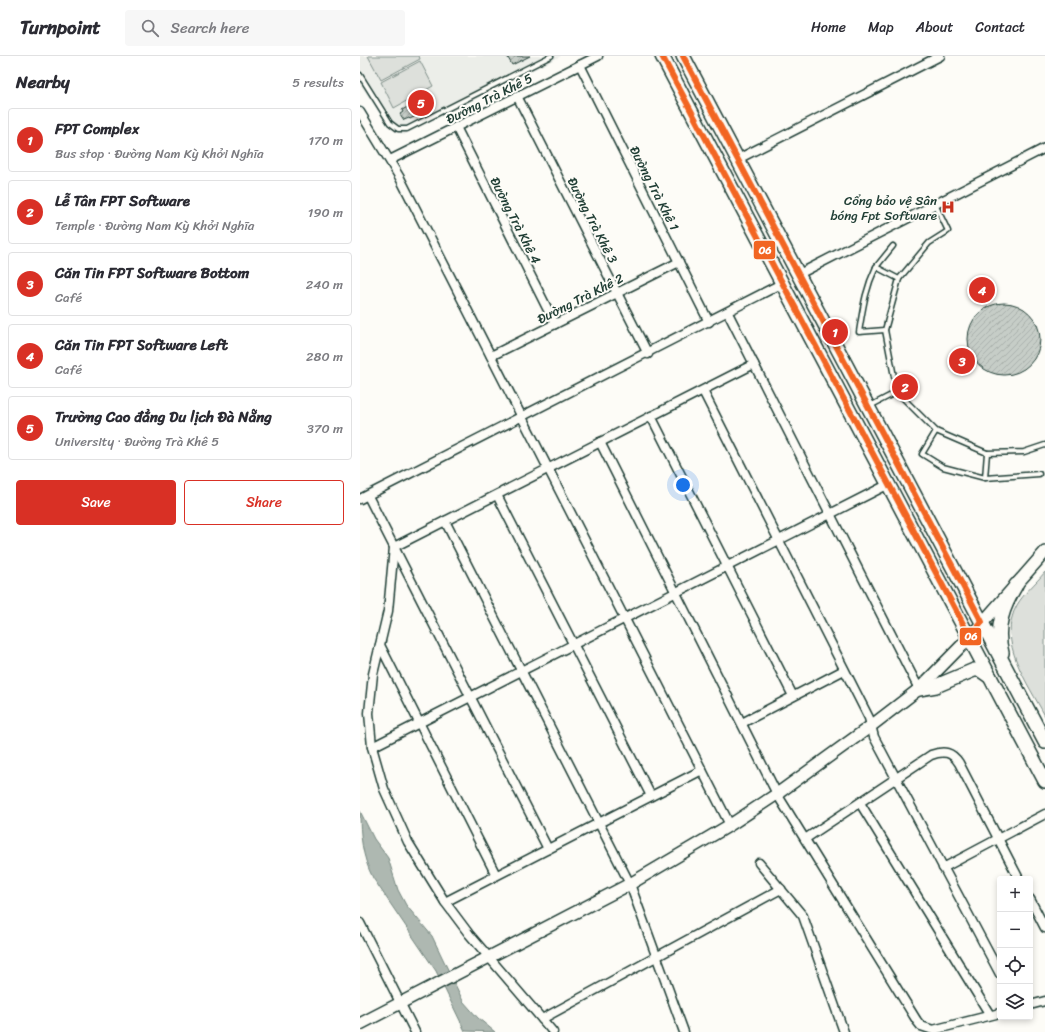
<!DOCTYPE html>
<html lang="en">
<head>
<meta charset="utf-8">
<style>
  :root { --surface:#fff; --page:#f7f7f7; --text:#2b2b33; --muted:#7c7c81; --line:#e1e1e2; --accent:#d93025 }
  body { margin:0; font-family:Sriracha,sans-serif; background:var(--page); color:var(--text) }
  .controls { position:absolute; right:12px; bottom:12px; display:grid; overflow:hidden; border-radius:4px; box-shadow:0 2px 6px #0003 }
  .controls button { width:36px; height:36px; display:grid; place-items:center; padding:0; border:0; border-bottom:1px solid var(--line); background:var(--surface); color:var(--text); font:20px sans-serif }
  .you { position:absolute; left:323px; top:429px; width:14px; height:14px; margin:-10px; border:3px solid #fff; border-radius:50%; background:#1a73e8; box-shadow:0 0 0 6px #1a73e833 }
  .badge { display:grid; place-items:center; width:26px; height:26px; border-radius:50%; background:var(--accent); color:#fff; font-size:13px; font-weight:700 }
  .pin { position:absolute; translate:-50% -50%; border:2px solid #fff; box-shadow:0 1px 4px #0006 }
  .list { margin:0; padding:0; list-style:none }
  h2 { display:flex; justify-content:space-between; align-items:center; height:52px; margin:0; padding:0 16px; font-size:17px }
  h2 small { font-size:13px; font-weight:400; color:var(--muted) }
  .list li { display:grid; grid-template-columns:26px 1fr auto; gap:12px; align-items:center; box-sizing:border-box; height:64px; margin:0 8px 8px; padding:0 8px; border:1px solid var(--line); border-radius:4px }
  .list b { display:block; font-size:15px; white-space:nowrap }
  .list p { margin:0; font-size:13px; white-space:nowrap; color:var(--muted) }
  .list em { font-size:13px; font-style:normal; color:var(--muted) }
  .actions { display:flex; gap:8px; padding:12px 16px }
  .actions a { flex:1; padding:9px 0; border:1px solid var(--accent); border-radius:4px; text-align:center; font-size:14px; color:var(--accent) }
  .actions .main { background:var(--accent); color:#fff }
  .icon { flex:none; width:22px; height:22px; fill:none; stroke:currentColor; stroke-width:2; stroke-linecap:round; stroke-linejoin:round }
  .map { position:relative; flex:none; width:685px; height:976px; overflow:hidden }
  header { display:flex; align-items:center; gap:24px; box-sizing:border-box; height:56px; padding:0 20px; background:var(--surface); border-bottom:1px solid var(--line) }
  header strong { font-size:19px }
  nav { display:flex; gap:22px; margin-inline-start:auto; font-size:14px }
  .search { width:280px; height:36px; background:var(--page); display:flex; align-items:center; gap:10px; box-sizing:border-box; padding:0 14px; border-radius:4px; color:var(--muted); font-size:15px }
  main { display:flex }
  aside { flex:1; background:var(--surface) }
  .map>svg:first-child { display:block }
</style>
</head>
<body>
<header>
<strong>Turnpoint</strong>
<div class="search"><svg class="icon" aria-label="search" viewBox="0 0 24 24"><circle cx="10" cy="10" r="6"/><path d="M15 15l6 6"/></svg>Search here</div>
<nav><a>Home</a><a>Map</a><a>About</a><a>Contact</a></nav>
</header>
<main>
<aside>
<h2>Nearby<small>5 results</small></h2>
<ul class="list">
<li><span class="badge">1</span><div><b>FPT Complex</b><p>Bus stop · Đường Nam Kỳ Khởi Nghĩa</p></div><em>170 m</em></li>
<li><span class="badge">2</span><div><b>Lễ Tân FPT Software</b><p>Temple · Đường Nam Kỳ Khởi Nghĩa</p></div><em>190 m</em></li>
<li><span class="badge">3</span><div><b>Căn Tin FPT Software Bottom</b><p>Café</p></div><em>240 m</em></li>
<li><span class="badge">4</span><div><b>Căn Tin FPT Software Left</b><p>Café</p></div><em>280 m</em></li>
<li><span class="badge">5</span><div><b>Trường Cao đẳng Du lịch Đà Nẵng</b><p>University · Đường Trà Khê 5</p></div><em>370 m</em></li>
</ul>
<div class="actions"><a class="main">Save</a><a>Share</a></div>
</aside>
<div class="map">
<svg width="685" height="976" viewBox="0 0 685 976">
  <defs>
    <pattern id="building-hatch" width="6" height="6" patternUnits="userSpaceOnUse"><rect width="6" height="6" fill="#c6cdc7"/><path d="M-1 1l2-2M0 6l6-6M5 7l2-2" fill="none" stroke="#aab1ac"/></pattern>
  </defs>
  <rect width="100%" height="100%" fill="#fdfcf7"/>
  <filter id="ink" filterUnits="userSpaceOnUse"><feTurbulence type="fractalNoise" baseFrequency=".025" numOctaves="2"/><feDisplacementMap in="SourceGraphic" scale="8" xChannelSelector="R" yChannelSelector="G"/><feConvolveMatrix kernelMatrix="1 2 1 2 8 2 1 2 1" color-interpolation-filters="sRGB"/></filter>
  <g filter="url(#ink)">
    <polygon fill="#eceee9" points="0,0 201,0 44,79 33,74 25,66 0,28"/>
    <g fill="#dde0db" stroke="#7e8e88">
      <polygon points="8,0 59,0 60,3 21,24"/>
      <polygon points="60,5 73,30 34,52 21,26"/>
      <path d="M685,516V660C668,627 636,586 657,549C664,537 676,527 685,516Z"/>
    </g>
    <path fill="#aeb8b1" stroke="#75877f" d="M0,755L14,783L28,802L38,834L46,849L72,880L103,945L118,962L135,976L105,975L76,915L13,822C2,801 0,779 0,755Z"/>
    <g fill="url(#building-hatch)" stroke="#1f3d34">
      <polygon points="147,0 170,0 152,9"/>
      <polygon points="66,41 70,50 66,52 67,54 50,63 49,62 44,64 40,58 43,56 42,54"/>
      <circle cx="644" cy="283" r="36"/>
    </g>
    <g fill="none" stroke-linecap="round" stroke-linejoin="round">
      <g stroke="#1f3d34" stroke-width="7">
        <g id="lane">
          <polyline points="0,19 30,67 38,73 47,73 191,0"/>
          <polyline points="575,148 588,175 569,187 539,223 525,274 537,336 576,375 627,397 664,396 685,389"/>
          <polyline points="533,190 516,211 539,223"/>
          <path d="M516,211C505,234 503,252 499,276L525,274"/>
          <polyline points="510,350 537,336"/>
          <polyline points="576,375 562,398 583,411 625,422"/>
          <polyline points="627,397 625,422 679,418"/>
        </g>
      </g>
      <g stroke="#1f3d34" stroke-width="11">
        <g id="street">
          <polyline points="220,9 349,266"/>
          <polyline points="157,40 288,298"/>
          <polyline points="0,56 40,122 370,769"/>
          <polyline points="96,71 195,268"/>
          <polyline points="378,103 580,0"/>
          <polyline points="30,104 238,0"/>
          <polyline points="439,218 685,92"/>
          <polyline points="368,257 559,633"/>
          <polyline points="131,300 319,206"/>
          <polyline points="343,335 509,662 514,681 640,918"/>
          <polyline points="291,360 433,640"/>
          <polyline points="240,386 417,738 557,965 561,970 573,974 640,957"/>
          <polyline points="137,439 291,740"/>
          <polyline points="8,440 34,491 28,555 13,618 9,657 12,691 24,733 48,786 85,846 109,878 193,976"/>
          <polyline points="0,443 423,227"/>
          <polyline points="85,465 270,828 324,976"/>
          <polyline points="20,589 136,819"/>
          <polyline points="382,667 484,614"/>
          <polyline points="12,691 529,428"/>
          <polyline points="500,747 630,959"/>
          <path d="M445,783L571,699C584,694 592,696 599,707L659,823"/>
          <polyline points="188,793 34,491 394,308"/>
          <polyline points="399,807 443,860 484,976"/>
          <polyline points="583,812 685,758"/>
          <polyline points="670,843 685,872"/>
          <polyline points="85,846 342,714"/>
          <polyline points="0,867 55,976"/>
          <polyline points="670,949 685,945"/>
          <polyline points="182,963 421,833"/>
        </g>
      </g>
      <g stroke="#1f3d34" stroke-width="14">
        <polyline id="secondary" points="0,968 270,828 370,769 417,738 511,670 559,633 610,581 685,496"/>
      </g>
      <g stroke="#1f3d34" stroke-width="16">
        <g id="primary">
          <polyline points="302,0 685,725"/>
          <polyline points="323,0 685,686"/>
          <path d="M642,597C635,571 643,551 656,529"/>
          <polyline points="559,633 576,630 614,614 620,614 630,621"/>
        </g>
      </g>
      <use href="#lane" stroke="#fdfcf7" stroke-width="4"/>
      <use href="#street" stroke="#fdfcf7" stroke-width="8"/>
      <use href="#secondary" stroke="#fdfcf7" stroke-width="11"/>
      <use href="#primary" stroke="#fdfcf7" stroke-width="13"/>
      <g stroke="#fdfcf7" stroke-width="9">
        <polyline id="bus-1" points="302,0 610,581 622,566 323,0"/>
      </g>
      <use href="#bus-1" stroke="#f26522" stroke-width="6"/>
    </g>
  </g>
  <defs>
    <g id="hospital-bare" transform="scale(1.08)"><path d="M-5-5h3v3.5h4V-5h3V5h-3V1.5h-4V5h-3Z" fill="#c8321e" stroke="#fdfcf7" stroke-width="2.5" paint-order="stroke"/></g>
  </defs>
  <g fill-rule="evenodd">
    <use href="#hospital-bare" x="588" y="151"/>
  </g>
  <g text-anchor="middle" stroke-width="4" stroke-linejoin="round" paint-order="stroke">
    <g font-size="13" fill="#1f3d34" stroke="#fdfcf7">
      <text transform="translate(129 42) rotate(-27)" y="5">Đường Trà Khê 5</text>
      <text transform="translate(295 132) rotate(63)" y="5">Đường Trà Khê 1</text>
      <text transform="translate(156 164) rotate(63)" y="5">Đường Trà Khê 4</text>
      <text transform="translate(233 164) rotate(63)" y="5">Đường Trà Khê 3</text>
      <text transform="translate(220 242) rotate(-27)" y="5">Đường Trà Khê 2</text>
    </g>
    <g font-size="13" fill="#1f3d34" stroke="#fdfcf7" text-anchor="end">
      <text x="577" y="149">Cổng bảo vệ Sân<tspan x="577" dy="15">bóng Fpt Software</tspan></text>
    </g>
  </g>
  <g stroke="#fdfcf7" stroke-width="1.5">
    <rect x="393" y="184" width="23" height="20" rx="4" fill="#f26522"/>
    <rect x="599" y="571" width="23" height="19" rx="4" fill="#f26522"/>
  </g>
  <g font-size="11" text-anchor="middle" font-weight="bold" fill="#fff">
    <text x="405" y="198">06</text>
    <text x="611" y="584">06</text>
  </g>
</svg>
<div class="controls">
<button>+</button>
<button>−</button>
<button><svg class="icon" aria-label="locate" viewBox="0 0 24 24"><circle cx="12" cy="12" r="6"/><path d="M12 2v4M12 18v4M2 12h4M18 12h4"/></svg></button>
<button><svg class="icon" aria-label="layers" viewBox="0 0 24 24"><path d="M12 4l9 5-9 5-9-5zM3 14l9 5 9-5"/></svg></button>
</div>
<div class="you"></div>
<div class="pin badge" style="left:475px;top:276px">1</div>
<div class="pin badge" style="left:545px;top:331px">2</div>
<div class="pin badge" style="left:602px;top:305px">3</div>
<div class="pin badge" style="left:622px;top:234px">4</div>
<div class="pin badge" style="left:61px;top:47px">5</div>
</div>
</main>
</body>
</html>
